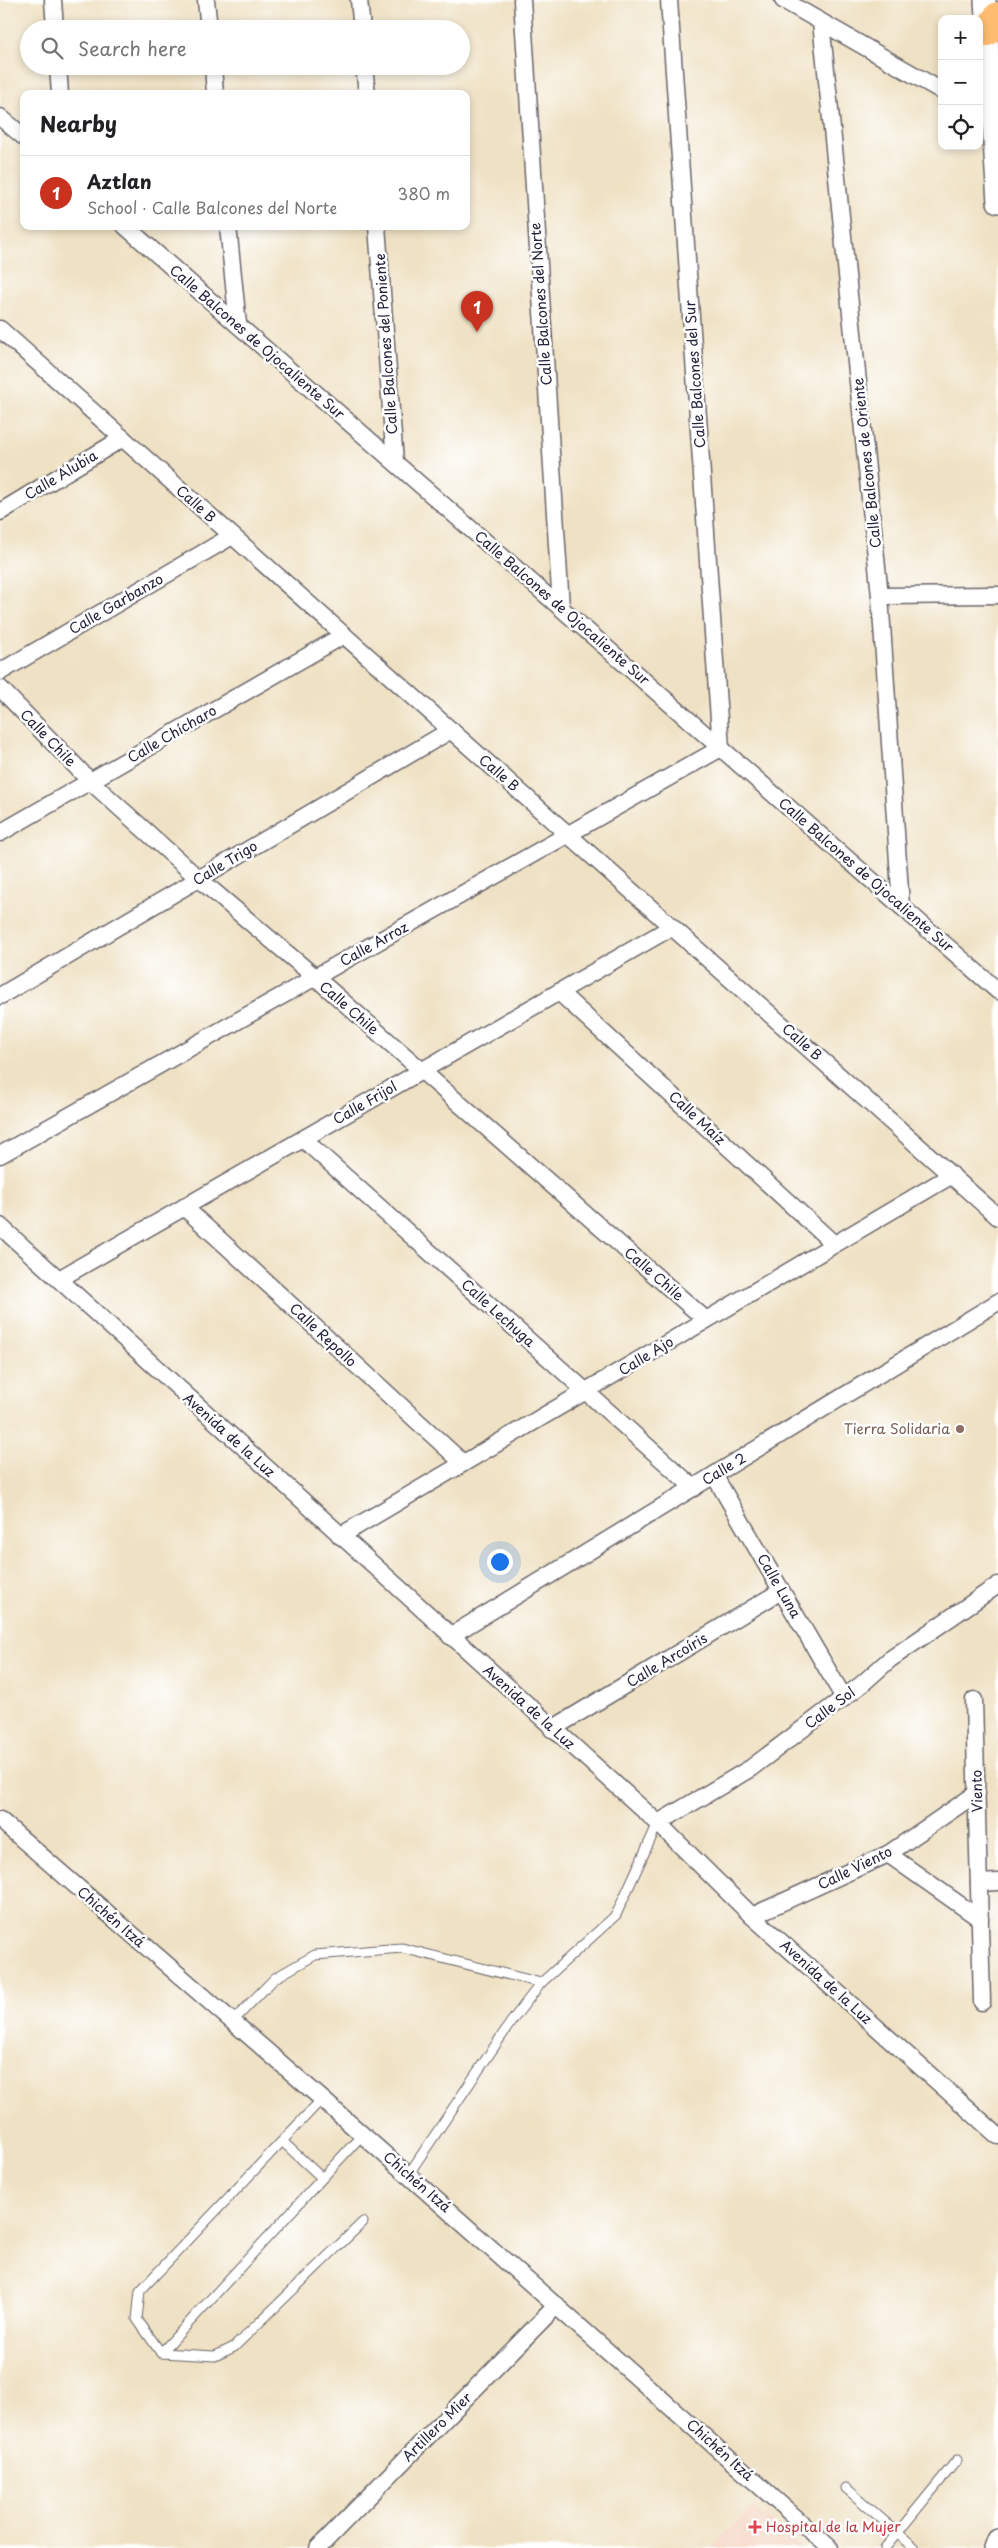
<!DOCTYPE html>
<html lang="en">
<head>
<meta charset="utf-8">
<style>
  :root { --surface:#fff; --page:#f2f2f2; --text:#202124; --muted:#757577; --line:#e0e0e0; --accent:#c8321e }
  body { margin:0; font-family:"Playpen Sans",sans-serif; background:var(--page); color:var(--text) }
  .controls { position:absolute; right:15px; top:15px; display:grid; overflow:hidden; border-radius:10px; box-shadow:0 2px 8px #0003 }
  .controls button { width:45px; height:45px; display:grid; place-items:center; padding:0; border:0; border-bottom:1px solid var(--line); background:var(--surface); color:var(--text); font:25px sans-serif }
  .you { position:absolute; left:499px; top:1561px; width:18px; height:18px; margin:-12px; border:4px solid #fff; border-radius:50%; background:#1a73e8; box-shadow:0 0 0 8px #1a73e833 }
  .badge { display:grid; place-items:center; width:32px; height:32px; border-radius:50%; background:var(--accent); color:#fff; font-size:16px; font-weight:700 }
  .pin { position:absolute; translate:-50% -41px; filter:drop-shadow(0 1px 2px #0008) }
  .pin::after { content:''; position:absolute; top:26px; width:18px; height:15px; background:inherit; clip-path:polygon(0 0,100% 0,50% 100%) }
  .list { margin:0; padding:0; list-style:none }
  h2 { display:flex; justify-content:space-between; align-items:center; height:65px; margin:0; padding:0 20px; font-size:21px }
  h2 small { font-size:16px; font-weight:400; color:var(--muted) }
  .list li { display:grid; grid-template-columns:32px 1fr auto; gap:15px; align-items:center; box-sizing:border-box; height:75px; padding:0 20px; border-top:1px solid var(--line) }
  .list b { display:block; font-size:19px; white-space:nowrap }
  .list p { margin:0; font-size:16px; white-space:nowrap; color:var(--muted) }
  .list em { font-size:16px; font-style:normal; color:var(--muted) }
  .icon { flex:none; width:28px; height:28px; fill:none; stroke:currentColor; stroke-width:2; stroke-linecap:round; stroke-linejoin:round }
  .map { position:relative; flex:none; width:998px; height:2548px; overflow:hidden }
  .search { position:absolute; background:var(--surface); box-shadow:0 2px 8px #0003; left:20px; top:20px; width:450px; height:55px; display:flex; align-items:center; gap:12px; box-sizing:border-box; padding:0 18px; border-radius:28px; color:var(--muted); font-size:19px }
  .panel { position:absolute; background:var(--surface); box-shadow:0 2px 8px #0003; left:20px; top:90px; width:450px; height:140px; border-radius:10px }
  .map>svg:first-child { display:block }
</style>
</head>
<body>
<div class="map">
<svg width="998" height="2548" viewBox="0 0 998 2548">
  <rect width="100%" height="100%" fill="#fff"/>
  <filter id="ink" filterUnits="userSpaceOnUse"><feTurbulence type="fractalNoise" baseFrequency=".02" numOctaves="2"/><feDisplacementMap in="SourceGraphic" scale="10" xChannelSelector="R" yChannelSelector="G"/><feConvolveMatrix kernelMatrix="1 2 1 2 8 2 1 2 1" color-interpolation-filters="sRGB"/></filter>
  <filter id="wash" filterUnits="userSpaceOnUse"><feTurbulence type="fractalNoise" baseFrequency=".0096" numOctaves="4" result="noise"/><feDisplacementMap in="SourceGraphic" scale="20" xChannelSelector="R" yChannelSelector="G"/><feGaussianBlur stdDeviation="1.12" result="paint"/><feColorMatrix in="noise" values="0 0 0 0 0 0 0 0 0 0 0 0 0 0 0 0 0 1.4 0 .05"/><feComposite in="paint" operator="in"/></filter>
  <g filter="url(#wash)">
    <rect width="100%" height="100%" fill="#efe1c3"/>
    <polygon fill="#f4d3c0" points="753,2506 802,2548 712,2548"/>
  </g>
  <g filter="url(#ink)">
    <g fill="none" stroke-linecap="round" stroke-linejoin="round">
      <g stroke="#6a656b" stroke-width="11">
        <g id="service">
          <polyline points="232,2022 275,1978 315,1955 402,1948 541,1983"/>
          <polyline points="322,2099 140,2291 137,2319 161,2353 362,2135"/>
          <polyline points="283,2142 322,2178"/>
          <polyline points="408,2175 511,2022 541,1983 616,1915 658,1823"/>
          <polyline points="161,2353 215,2356 234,2347 363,2222"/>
          <polyline points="846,2488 915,2548"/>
          <polyline points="885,2548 957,2460"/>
        </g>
      </g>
      <g stroke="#6a656b" stroke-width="19">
        <g id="minor">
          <polyline points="53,0 55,29"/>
          <polyline points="206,0 209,29"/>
          <polyline points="359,0 362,29"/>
          <polyline points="522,0 561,607"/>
          <polyline points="783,0 942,91"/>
          <polyline points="821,22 880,596 901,906"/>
          <polyline points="58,66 60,94"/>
          <polyline points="213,66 215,94"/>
          <polyline points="364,66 367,94"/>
          <polyline points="0,117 24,137"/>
          <polyline points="125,226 998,991"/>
          <polyline points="228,226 238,325"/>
          <polyline points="377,226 395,462"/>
          <polyline points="0,329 998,1217"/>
          <polyline points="0,512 123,438"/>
          <polyline points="880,596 998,595"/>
          <polyline points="0,672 232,536"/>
          <polyline points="0,688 90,781 199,879 315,977 706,1320"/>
          <polyline points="0,833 344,635"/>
          <polyline points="559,992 834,1244"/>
          <polyline points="0,996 451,730"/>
          <polyline points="303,1139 694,1488"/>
          <polyline points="0,1155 721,748 669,0"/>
          <polyline points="184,1207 463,1463"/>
          <polyline points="0,1226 658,1823 752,1916 998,2136"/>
          <polyline points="59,1279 672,927"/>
          <polyline points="714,1475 844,1698"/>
          <polyline points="340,1536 952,1175"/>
          <polyline points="450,1636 998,1302"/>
          <polyline points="974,1700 982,2002"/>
          <polyline points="552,1729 781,1591"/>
          <polyline points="0,1820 322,2099 830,2548"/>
          <polyline points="658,1823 751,1768 862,1684 889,1660 998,1585"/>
          <polyline points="888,1854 980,1919"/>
          <polyline points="979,1883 998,1882"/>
          <polyline points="752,1916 888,1854 977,1793"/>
          <polyline points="318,2548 557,2305"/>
        </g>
      </g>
      <g stroke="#6a656b" stroke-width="24">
        <g id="tertiary">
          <polyline points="985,0 998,202"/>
          <polyline points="995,2548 998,2540"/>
        </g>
      </g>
      <g stroke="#6a656b" stroke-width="30">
        <polyline id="trunk" points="987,32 998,16"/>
      </g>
      <use href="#service" stroke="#fff" stroke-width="9"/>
      <use href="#minor" stroke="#fff" stroke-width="16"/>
      <use href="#tertiary" stroke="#fff" stroke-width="21"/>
      <use href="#trunk" stroke="#fdbc70" stroke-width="28"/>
    </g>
  </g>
  <circle fill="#8d6e63" stroke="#fff" stroke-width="2" cx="960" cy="1429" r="5"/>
  <path fill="#e0444e" stroke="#fff" stroke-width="2" d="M752.5 2519.5h5v5h5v5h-5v5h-5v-5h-5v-5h5z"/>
  <g text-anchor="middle" stroke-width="5" stroke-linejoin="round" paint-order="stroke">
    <g font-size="14" fill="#22223b" stroke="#fff">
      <text transform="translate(541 304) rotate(-94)" y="5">Calle Balcones del Norte</text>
      <text transform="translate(257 342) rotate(41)" y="5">Calle Balcones de Ojocaliente Sur</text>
      <text transform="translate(386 344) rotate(-94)" y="5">Calle Balcones del Poniente</text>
      <text transform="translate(695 374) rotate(-94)" y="5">Calle Balcones del Sur</text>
      <text transform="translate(867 463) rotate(-96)" y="5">Calle Balcones de Oriente</text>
      <text transform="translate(61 475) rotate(-31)" y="5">Calle Alubia</text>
      <text transform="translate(196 504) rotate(42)" y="5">Calle B</text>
      <text transform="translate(116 604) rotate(-30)" y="5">Calle Garbanzo</text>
      <text transform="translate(562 608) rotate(41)" y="5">Calle Balcones de Ojocaliente Sur</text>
      <text transform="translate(172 734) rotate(-30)" y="5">Calle Chícharo</text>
      <text transform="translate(48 738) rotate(46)" y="5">Calle Chile</text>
      <text transform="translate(499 773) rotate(41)" y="5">Calle B</text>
      <text transform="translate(225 863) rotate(-31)" y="5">Calle Trigo</text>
      <text transform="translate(866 875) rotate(41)" y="5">Calle Balcones de Ojocaliente Sur</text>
      <text transform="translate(374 944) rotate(-29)" y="5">Calle Arroz</text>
      <text transform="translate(349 1008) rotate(41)" y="5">Calle Chile</text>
      <text transform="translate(802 1042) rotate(42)" y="5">Calle B</text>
      <text transform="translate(365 1103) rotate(-30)" y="5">Calle Frijol</text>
      <text transform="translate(697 1118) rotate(43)" y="5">Calle Maíz</text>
      <text transform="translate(654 1274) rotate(41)" y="5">Calle Chile</text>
      <text transform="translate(498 1313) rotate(42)" y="5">Calle Lechuga</text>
      <text transform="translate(323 1335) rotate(43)" y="5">Calle Repollo</text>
      <text transform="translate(646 1356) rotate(-31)" y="5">Calle Ajo</text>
      <text transform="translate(229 1435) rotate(42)" y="5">Avenida de la Luz</text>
      <text transform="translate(724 1469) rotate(-31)" y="5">Calle 2</text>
      <text transform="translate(779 1586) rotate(60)" y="5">Calle Luna</text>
      <text transform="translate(667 1660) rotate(-31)" y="5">Calle Arcoíris</text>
      <text transform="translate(529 1707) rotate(42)" y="5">Avenida de la Luz</text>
      <text transform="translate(830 1708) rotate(-37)" y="5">Calle Sol</text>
      <text transform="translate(977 1791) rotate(-91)" y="5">Viento</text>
      <text transform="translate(855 1868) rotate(-26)" y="5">Calle Viento</text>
      <text transform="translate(111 1917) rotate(41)" y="5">Chichén Itzá</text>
      <text transform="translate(826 1982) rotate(42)" y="5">Avenida de la Luz</text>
      <text transform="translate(417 2182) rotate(41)" y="5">Chichén Itzá</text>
      <text transform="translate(437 2427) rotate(-45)" y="5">Artillero Mier</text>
      <text transform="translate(720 2450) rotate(42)" y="5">Chichén Itzá</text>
    </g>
    <g font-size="14" fill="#785e54" stroke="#fff" text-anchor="end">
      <text x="950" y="1434">Tierra Solidaria</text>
    </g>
    <g font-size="14" fill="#be3a42" stroke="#fff" text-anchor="start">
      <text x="766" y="2532">Hospital de la Mujer</text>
    </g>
  </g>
</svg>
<div class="controls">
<button>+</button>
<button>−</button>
<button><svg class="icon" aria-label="locate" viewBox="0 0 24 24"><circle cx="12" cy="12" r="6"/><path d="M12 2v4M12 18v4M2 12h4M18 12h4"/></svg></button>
</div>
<div class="you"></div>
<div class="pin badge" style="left:477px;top:332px">1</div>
<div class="search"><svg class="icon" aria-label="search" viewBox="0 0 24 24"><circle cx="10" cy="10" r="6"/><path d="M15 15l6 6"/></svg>Search here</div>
<section class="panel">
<h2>Nearby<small></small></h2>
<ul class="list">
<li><span class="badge">1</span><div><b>Aztlan</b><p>School · Calle Balcones del Norte</p></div><em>380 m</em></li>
</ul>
</section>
</div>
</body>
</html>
